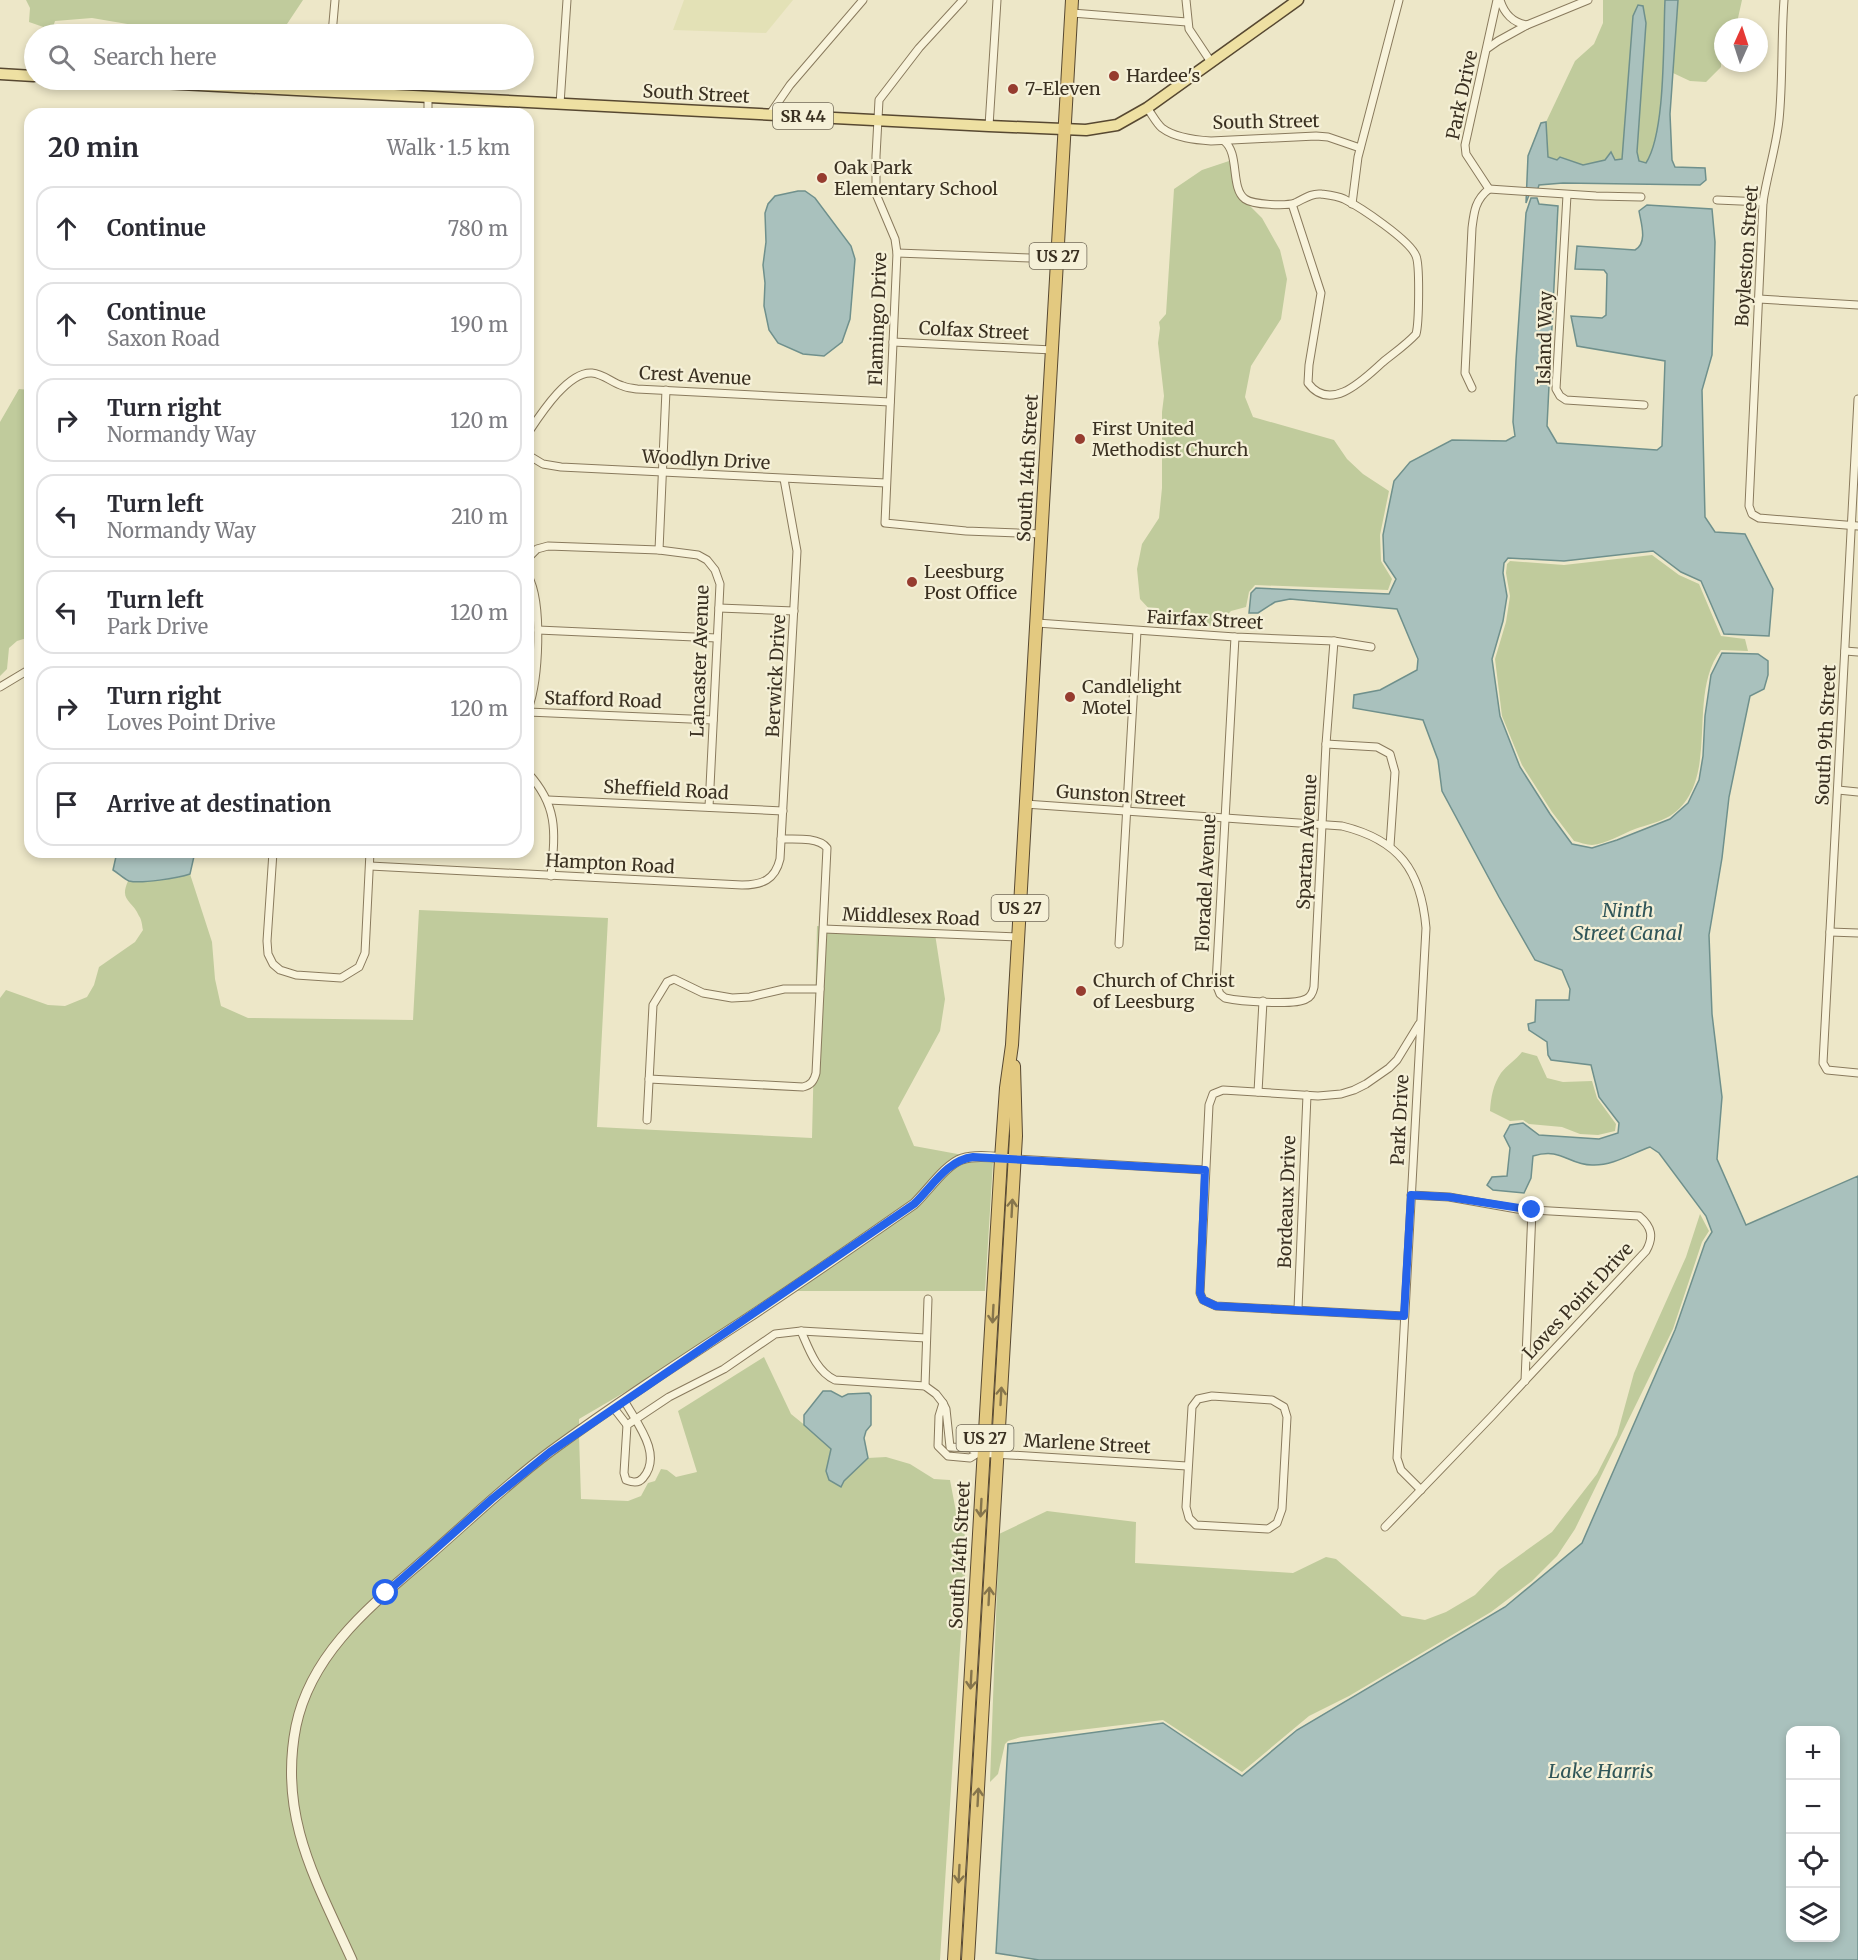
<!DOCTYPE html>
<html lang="en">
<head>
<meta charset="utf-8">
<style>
  :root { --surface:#fff; --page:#f7f7f7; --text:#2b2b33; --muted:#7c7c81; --line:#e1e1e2 }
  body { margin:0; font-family:Merriweather,serif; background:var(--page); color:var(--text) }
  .controls { position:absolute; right:18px; bottom:18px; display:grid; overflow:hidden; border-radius:12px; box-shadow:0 3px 9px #0003 }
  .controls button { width:54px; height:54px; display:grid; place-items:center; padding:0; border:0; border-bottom:2px solid var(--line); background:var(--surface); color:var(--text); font:30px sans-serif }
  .compass { position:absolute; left:1714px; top:18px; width:54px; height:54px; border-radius:50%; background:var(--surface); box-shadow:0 3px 9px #0003; rotate:3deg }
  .stop { position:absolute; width:18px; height:18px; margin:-14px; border:4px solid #2563eb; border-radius:50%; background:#fff }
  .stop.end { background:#2563eb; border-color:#fff; box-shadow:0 2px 6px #0008 }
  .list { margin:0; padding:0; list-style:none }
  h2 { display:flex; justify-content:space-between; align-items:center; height:78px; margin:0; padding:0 24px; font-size:26px }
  h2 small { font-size:20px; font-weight:400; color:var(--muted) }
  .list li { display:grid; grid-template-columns:39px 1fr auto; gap:18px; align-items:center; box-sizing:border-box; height:84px; margin:0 12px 12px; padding:0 12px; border:2px solid var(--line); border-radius:18px }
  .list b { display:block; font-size:22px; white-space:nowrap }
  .list p { margin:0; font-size:20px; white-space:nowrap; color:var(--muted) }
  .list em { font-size:20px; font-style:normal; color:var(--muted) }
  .icon { flex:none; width:33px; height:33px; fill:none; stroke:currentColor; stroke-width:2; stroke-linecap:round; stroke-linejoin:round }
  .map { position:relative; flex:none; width:1858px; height:1960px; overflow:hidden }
  .search { position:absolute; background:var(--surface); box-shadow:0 3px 9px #0003; left:24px; top:24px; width:510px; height:66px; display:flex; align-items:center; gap:15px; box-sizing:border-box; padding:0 21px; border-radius:33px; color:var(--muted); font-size:22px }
  .panel { position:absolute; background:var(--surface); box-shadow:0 3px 9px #0003; left:24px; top:108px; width:510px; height:750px; border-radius:18px }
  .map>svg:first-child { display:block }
</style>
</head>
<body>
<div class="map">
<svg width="1858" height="1960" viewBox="0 0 1858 1960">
  <rect width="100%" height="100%" fill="#ede7c8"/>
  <polygon fill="#e3e1b6" points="684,0 793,0 766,33 673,30"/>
  <g fill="#c0cb9c">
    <polygon points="26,0 303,0 287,24 264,32 231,30 216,34 161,34 151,28 92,18 55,21 52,30 29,22 30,8"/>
    <path d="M1603,0H1665C1663,39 1666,132 1646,163L1639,161L1637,152L1646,23L1643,6H1638L1633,17L1622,159L1615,160L1611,153L1605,160L1583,165L1560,157L1557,160L1548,157L1546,122L1575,61L1594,44L1603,23Z"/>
    <polygon points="1678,0 1742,0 1736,27 1723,27 1721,67 1706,82 1690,81 1673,73"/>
    <polygon points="1229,161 1238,186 1249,205 1262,218 1280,250 1287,279 1281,319 1251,366 1245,397 1253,417 1334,440 1347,459 1363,474 1389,491 1380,535 1381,561 1392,579 1388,590 1255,585 1249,592 1246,607 1231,611 1216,627 1171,620 1153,613 1140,599 1137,569 1142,544 1159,518 1162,488 1162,412 1164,396 1158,343 1160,328 1159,322 1166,314 1174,189 1202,170"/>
    <polygon points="19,389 30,390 30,637 17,641 9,648 7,669 0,676 0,422"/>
    <path d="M1652,555L1679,575L1699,584L1721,636L1745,639L1748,651L1721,650C1685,696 1723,781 1670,816C1660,822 1646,825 1635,829C1622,834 1606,844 1592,845C1587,845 1579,842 1574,841L1552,812L1522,765L1502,716L1495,659L1506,622L1510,596L1506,573L1507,564L1510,561L1564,565Z"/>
    <path d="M190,874L212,942L215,979L221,1006L248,1018L413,1020L419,910L608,918L597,1127L812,1138L817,926L935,934L945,999L940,1031L898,1108L914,1146L963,1155L947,1162L912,1201L805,1275L649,1378L579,1419V1427L364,1607L338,1635L316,1667L287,1771C288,1840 321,1899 349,1960H0V998L6,990L48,1005L65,1006L87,997L94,985L99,967L135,942L143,930C142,926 142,920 139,916C132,900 119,901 128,881L176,878Z"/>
    <path d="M1522,1052L1537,1056L1547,1078L1563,1082L1592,1081L1597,1098L1616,1124L1615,1131L1598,1135L1580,1134L1562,1127L1529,1124L1523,1120L1510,1121L1490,1111C1491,1097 1493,1085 1501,1073C1507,1065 1516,1060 1522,1052Z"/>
    <polygon points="973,1161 993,1162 985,1291 794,1291 916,1208 954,1167 961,1163"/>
    <polygon points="1700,1214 1709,1231 1702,1242 1673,1329 1575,1529 1557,1556 1532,1581 1491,1612 1349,1696 1309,1716 1242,1772 1163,1720 1021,1737 1008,1741 1005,1744 998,1774 990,1782 999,1534 1047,1511 1136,1522 1135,1563 1293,1573 1326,1557 1336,1559 1402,1616 1425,1620 1446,1612 1475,1595 1499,1570 1552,1532 1597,1474 1617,1435 1634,1373 1686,1257"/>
    <polygon points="764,1357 791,1414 812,1431 831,1449 826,1471 844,1481 868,1458 886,1457 910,1464 934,1479 950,1480 957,1517 967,1540 940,1960 356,1960 309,1854 302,1834 294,1772 300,1726 311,1693 332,1654 368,1613 527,1475 579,1435 581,1499 628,1501 641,1496 648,1483 655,1481 661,1469 667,1470 676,1477 697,1472 678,1411"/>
  </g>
  <g fill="#a9c1bd" stroke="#6f908c" stroke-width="1.5" fill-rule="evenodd">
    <path d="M1665,0H1678L1670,114L1672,160L1675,167L1705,168L1706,180L1700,185L1563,183L1539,185L1536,195H1529L1526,203L1528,156L1541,123L1546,122L1548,157L1557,160L1560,157L1583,165L1605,160L1611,152L1615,160L1622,159L1633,16L1638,5L1643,6L1646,23L1637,152L1639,161L1646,163C1666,132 1663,39 1665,0Z"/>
    <polygon points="798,191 805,191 815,198 851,246 855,259 850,319 842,342 824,356 803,354 778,343 769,330 764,306 765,283 763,265 766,242 765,213 768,204 775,196"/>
    <path d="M1531,198H1537L1539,204L1558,206L1547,426L1557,443L1657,450L1662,446L1665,361L1577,346L1571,316L1602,318L1606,315L1607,274L1604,270L1575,269L1577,246L1635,250C1648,243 1641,223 1639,211L1647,205L1712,209L1715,242L1712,355L1702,390L1705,517L1715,532L1745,534L1773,589L1769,636L1724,634L1701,581L1681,572L1653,551L1564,561L1508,558L1504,563L1503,573L1507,596L1503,621L1492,659L1500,716L1520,767L1550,814L1572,844L1592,848L1617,840L1670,819L1688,803L1699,780L1703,756L1705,716L1711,675L1722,653L1758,654L1768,661V675L1764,689L1750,696L1729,797L1722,858L1709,935L1712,1014L1722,1097L1717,1159L1746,1225L1858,1176V1960H1039L996,1953L1008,1744L1163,1723L1242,1776L1297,1730L1505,1607L1582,1543L1675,1330L1705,1243L1712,1232L1706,1216L1659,1153L1650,1147C1631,1154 1612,1166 1592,1165C1568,1165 1562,1147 1533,1156L1531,1178L1524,1193L1493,1190L1487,1185L1492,1177L1507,1176L1510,1148L1504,1136L1510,1125L1523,1123L1539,1135L1599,1139L1618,1133L1619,1123L1599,1097L1591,1065L1551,1060L1548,1055L1547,1042L1529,1030L1528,1024L1535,1022L1536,1000H1569L1570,989L1562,970L1535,960L1499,897L1442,791L1438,760L1423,720L1353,708L1354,695L1380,690L1417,670L1418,659L1397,609L1290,599L1275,602L1258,613H1249L1251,593L1256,588L1389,594L1396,579L1384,561L1383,535L1394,481L1410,462L1452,440L1506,441L1515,436L1513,422L1516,360L1526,213ZM1836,1730V1938H1790V1730Z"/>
    <path d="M117,852H195L190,874C178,878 141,884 129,881C124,879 118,873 113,870Z"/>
    <polygon points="823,1391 831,1391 842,1397 848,1394 869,1393 871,1396 871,1425 866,1431 864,1438 868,1458 844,1481 841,1487 829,1480 826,1471 831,1449 804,1425 804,1415"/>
  </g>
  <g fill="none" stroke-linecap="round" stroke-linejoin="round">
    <g stroke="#897a5d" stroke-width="9">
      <g id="minor">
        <polyline points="963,0 919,48 879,100 876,156 876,194 895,239 897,253 885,523 966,531 1042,534"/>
        <polyline points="1186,0 1189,29 1211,62"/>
        <path d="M1500,0C1504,13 1513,23 1527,25L1588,0"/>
        <path d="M1784,0C1781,40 1783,81 1779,120C1776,148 1767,175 1763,202L1749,506L1752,514L1759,518L1858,526"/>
        <polyline points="1072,13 1187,22"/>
        <polyline points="332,34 335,0"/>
        <polyline points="1488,48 1498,41 1527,25"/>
        <polyline points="328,92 329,80"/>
        <polyline points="560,104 567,0"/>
        <path d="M1147,108C1152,114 1156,123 1162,128C1175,138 1196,140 1211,141L1316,136L1328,137L1360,148"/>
        <polyline points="428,114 428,97"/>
        <polyline points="770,114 790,85 863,0"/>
        <polyline points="989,126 997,0"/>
        <path d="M1224,141C1240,153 1230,188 1245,199C1253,205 1286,206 1295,203C1304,199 1311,193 1321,194C1328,195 1337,196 1344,199C1360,207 1410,240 1416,256C1420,265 1419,324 1416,334C1407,344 1394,353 1383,362C1365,378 1331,414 1308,383L1309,365L1321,293L1292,204"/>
        <polyline points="1489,189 1466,154 1465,145 1497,0"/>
        <polyline points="1489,189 1596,196 1641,197"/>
        <polyline points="1567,195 1556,389 1560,396 1566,400 1644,405"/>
        <polyline points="1717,200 1763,202"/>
        <polyline points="1352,204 1358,157 1399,0"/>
        <polyline points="897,253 1058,259"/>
        <polyline points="1759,299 1858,305"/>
        <polyline points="893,342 1053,350"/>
        <path d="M1472,388L1465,373L1472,228C1474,212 1475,200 1489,189"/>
        <polyline points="1858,399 1823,1063 1827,1070 1858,1073"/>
        <path d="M528,433C540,415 568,371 592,373C604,374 612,383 623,386C627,388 632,388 637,389L890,402"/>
        <polyline points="528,455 543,464 561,467 886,483"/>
        <polyline points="659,550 666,390"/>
        <polyline points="528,558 537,549 548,546 659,550 698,555 707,560 715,570 720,584 709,807"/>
        <path d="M528,576C543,603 539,680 528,709"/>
        <polyline points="719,608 794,611"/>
        <polyline points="1037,623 1235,637 1334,641 1371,647"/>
        <polyline points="538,630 717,638"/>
        <path d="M1235,637L1216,984L1220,994L1225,998C1239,1001 1294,1006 1306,999C1311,997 1313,992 1314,987L1326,744L1334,641"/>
        <polyline points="1845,651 1858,652"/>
        <polyline points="0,687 30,669"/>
        <polyline points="528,712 713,720"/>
        <polyline points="1326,744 1377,747 1390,754 1395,772 1390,846"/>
        <path d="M528,773C559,807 555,833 551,876"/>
        <polyline points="1838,790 1858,792"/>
        <polyline points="548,800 783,811"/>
        <path d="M1025,804L1342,826C1399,840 1421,870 1426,928L1397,1458L1401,1470L1421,1490"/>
        <polyline points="273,852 267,941 268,954 273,964 280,970 296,975 341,978 359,967 365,953 370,852"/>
        <path d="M370,866L742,885C762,885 775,880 780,859L797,551L784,479"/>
        <polyline points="824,929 1018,937"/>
        <polyline points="1830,932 1858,933"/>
        <polyline points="1119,944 1137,631"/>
        <path d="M649,1079L803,1087C811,1085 814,1081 816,1073L827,848C819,837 795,839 781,839"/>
        <polyline points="1258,1092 1263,1001"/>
        <polyline points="647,1120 653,1005 667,982 674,979 703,993 732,998 750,997 784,989 820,989"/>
        <polyline points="1015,1159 1205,1170"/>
        <polyline points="1298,1309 1307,1095"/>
        <polyline points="1404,1316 1216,1306 1203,1300 1200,1293 1209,1105 1213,1094 1223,1090 1318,1096 1341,1094 1354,1090 1366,1084 1389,1068 1397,1060 1419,1024"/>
        <path d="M801,1331C809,1349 816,1371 835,1380L925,1386L936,1394L943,1403"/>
        <polyline points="1525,1381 1532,1210"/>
        <polyline points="925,1386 928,1299"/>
        <polygon points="1212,1396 1272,1400 1284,1407 1287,1417 1282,1509 1277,1523 1268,1529 1196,1525 1189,1518 1186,1507 1192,1407 1198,1399"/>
        <path d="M624,1400C635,1421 664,1454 643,1478C638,1484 632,1482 626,1480L624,1473L627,1425L669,1397L724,1369L775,1334L801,1331L926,1338"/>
        <polyline points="613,1407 627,1425"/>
        <polyline points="978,1453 970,1458 948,1456 938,1446 939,1416 943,1403 946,1409 950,1447 970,1448 978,1453 1187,1466"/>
        <path d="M1385,1527L1492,1416L1646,1251C1654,1237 1652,1227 1639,1216L1517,1209L1449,1197L1411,1195"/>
      </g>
    </g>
    <g stroke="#897a5d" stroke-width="11">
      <path id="tertiary" d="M352,1960C316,1880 278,1817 296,1726C312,1649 377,1601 433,1552C472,1518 509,1482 551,1451C614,1405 680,1362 746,1319C802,1282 858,1243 914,1204C927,1192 946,1164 962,1159C978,1154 998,1158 1015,1159"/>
    </g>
    <g stroke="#574831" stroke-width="13">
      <g id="primary">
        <polyline points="0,74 34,76"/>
        <polyline points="103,80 989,126 1086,130 1117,125 1147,108 1298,0"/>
      </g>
    </g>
    <g stroke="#574831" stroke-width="14">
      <g id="trunk">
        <polyline points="954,1960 1001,1159 1006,1088 1012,1045 1072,0"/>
        <polyline points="968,1960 1016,1136 1014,1066"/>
      </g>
    </g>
    <use href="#minor" stroke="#f8f3db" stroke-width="7"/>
    <use href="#tertiary" stroke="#f8f3db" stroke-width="9"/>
    <use href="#primary" stroke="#eee0a2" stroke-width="10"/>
    <use href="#trunk" stroke="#e3c980" stroke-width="12"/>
  </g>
  <defs><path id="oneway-shaft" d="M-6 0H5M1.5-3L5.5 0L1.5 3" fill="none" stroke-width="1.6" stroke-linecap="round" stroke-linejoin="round" transform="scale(1.5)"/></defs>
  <g stroke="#86754c">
    <use href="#oneway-shaft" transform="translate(1012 1208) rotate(-87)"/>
    <use href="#oneway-shaft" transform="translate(993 1314) rotate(93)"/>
    <use href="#oneway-shaft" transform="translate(1001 1396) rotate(-87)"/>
    <use href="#oneway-shaft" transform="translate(981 1508) rotate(93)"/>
    <use href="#oneway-shaft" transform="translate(989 1596) rotate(-87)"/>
    <use href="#oneway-shaft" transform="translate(971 1680) rotate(93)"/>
    <use href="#oneway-shaft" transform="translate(978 1797) rotate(-87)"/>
    <use href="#oneway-shaft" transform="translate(959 1874) rotate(93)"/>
  </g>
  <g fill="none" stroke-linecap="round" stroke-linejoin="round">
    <path stroke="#2563eb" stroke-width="8" d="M386,1593L492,1499L550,1452L914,1204C932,1187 947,1160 973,1157L1205,1170L1200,1293L1203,1300L1216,1306L1404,1316L1411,1195L1449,1197L1532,1210"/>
  </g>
  <g fill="#963c2f" stroke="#f5f0d7" stroke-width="2">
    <circle cx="1114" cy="76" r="6"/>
    <circle cx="1013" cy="89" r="6"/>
    <circle cx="822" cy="178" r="6"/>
    <circle cx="1080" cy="439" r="6"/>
    <circle cx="912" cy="582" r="6"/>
    <circle cx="1070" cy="697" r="6"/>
    <circle cx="1081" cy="991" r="6"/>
  </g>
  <g text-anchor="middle" stroke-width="4.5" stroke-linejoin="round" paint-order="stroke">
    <g fill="#f5f0d7" stroke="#726a58" stroke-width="1.5">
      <rect x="773" y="103" width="60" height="26" rx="4.5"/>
      <rect x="1029.5" y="243" width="57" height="26" rx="4.5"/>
      <rect x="991.5" y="895" width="57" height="26" rx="4.5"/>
      <rect x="956.5" y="1425" width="57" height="26" rx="4.5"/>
    </g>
    <g font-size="16" font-weight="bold" fill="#3a3021">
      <text x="803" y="122">SR 44</text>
      <text x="1058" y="262">US 27</text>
      <text x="1020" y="914">US 27</text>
      <text x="985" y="1444">US 27</text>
    </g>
    <g font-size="18" fill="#3a3021" stroke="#f5f0d7" text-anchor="start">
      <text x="1126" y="82">Hardee's</text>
      <text x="1025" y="95">7-Eleven</text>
      <text x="834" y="174">Oak Park<tspan x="834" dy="21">Elementary School</tspan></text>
      <text x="1092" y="435">First United<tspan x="1092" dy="21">Methodist Church</tspan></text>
      <text x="924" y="578">Leesburg<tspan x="924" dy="21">Post Office</tspan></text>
      <text x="1082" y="693">Candlelight<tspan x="1082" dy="21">Motel</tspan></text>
      <text x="1093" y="987">Church of Christ<tspan x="1093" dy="21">of Leesburg</tspan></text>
    </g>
    <g font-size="18" fill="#3a3021" stroke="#f5f0d7">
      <text transform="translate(696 94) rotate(3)" y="6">South Street</text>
      <text transform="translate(1462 95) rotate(-78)" y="6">Park Drive</text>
      <text transform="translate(1266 122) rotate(-1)" y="6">South Street</text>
      <text transform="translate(1747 256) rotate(-86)" y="6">Boyleston Street</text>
      <text transform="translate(878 319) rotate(-88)" y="6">Flamingo Drive</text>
      <text transform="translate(974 331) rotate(3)" y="6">Colfax Street</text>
      <text transform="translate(1545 338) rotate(-89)" y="6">Island Way</text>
      <text transform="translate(695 376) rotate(3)" y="6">Crest Avenue</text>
      <text transform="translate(706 460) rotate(3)" y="6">Woodlyn Drive</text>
      <text transform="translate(1028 468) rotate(-87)" y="6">South 14th Street</text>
      <text transform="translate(1205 620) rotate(3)" y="6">Fairfax Street</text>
      <text transform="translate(700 661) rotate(-88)" y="6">Lancaster Avenue</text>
      <text transform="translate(776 676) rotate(-87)" y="6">Berwick Drive</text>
      <text transform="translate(603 700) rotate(2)" y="6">Stafford Road</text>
      <text transform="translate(1826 735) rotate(-87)" y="6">South 9th Street</text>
      <text transform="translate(666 790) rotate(3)" y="6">Sheffield Road</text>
      <text transform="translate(1121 796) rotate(4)" y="6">Gunston Street</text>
      <text transform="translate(1307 842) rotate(-87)" y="6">Spartan Avenue</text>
      <text transform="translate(610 864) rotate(3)" y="6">Hampton Road</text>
      <text transform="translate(1206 883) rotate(-87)" y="6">Floradel Avenue</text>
      <text transform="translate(911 917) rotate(2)" y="6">Middlesex Road</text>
      <text transform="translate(1400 1120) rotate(-87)" y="6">Park Drive</text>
      <text transform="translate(1287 1202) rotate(-88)" y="6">Bordeaux Drive</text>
      <text transform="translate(1578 1301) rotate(-47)" y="6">Loves Point Drive</text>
      <text transform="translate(1087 1444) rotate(3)" y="6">Marlene Street</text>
      <text transform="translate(960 1555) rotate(-87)" y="6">South 14th Street</text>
    </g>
    <g font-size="20" font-style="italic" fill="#305659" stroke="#f5f0d7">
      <text x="1628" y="917">Ninth<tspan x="1628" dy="23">Street Canal</tspan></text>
      <text x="1601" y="1778">Lake Harris</text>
    </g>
  </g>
</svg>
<div class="controls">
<button>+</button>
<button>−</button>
<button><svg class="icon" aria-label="locate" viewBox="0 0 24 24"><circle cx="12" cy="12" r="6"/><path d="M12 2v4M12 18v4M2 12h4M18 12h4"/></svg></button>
<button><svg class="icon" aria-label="layers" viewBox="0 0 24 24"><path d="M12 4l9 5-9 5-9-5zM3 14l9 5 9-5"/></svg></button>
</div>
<svg class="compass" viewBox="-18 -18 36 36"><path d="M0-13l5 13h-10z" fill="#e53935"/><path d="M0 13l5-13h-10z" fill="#7c7c81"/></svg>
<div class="stop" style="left:386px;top:1593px"></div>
<div class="stop end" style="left:1532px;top:1210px"></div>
<div class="search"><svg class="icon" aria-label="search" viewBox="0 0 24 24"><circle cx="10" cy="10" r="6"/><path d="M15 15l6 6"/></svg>Search here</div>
<section class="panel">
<h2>20 min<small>Walk · 1.5 km</small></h2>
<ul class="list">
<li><svg class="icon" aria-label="ahead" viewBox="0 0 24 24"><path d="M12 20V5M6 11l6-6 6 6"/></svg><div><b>Continue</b></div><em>780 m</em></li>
<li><svg class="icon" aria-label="ahead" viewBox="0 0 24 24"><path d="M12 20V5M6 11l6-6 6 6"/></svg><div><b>Continue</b><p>Saxon Road</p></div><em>190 m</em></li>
<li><svg class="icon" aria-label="right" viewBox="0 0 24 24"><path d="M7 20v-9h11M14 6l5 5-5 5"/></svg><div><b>Turn right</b><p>Normandy Way</p></div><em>120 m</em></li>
<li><svg class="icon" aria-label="left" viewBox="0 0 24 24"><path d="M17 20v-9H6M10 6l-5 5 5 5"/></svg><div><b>Turn left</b><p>Normandy Way</p></div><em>210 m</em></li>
<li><svg class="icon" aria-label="left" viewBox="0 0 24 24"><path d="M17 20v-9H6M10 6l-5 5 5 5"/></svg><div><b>Turn left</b><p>Park Drive</p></div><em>120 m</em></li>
<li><svg class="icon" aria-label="right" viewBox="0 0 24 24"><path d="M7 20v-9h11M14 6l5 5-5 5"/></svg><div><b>Turn right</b><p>Loves Point Drive</p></div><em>120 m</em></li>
<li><svg class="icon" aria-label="arrive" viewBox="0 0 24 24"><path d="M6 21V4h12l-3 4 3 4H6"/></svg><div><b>Arrive at destination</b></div></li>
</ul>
</section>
</div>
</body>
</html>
